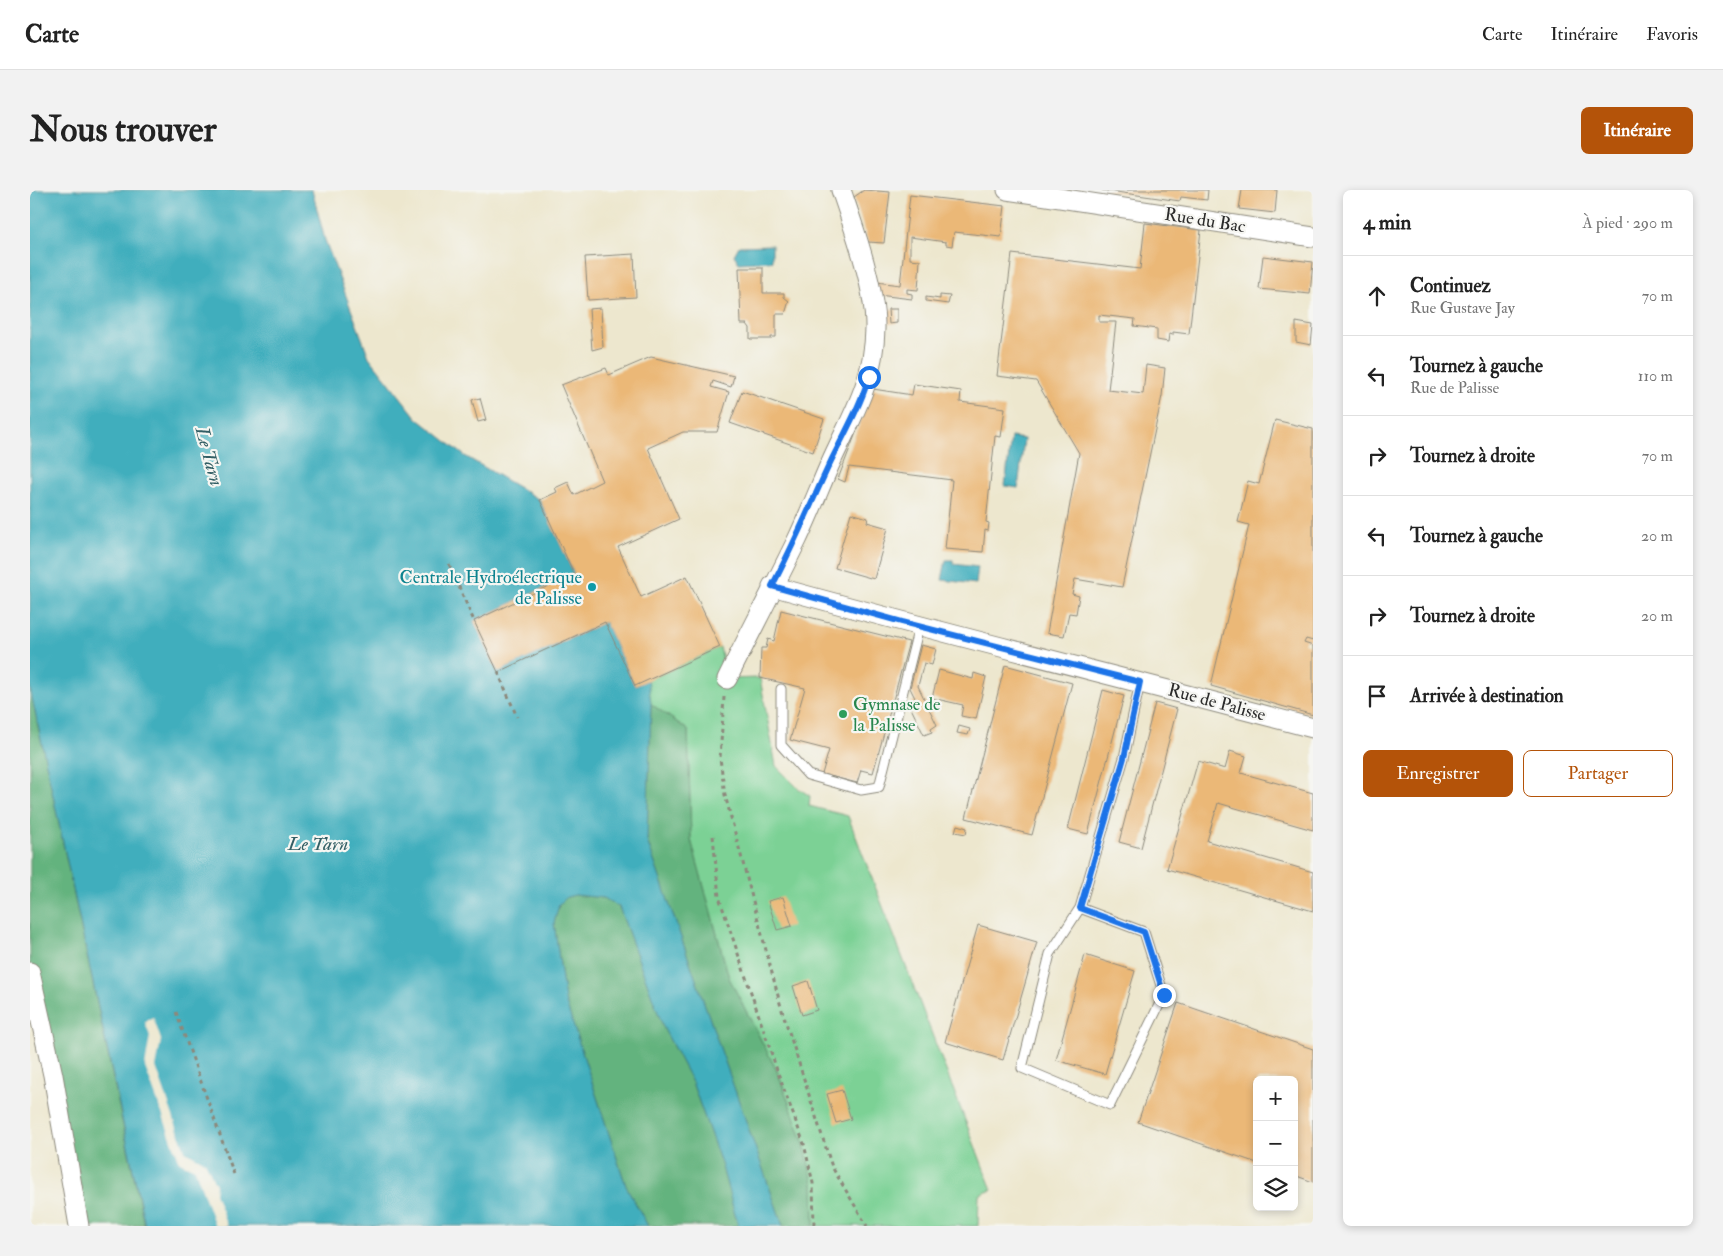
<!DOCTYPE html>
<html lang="fr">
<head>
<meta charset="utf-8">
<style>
  :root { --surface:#fff; --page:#f2f2f2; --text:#222; --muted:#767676; --line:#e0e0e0; --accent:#b45309 }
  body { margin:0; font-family:"IM FELL Double Pica",serif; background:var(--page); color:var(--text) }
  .controls { position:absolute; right:15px; bottom:15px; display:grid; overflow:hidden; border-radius:8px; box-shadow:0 2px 8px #0003 }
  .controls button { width:45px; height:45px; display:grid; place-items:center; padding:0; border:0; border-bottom:1px solid var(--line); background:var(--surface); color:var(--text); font:25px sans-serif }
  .stop { position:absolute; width:15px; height:15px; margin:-11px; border:4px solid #1a73e8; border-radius:50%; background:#fff }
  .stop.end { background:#1a73e8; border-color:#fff; box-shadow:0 1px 5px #0008 }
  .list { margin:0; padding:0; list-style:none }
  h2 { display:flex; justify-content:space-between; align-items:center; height:65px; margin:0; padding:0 20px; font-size:21px }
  h2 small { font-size:16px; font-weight:400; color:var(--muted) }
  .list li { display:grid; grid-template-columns:32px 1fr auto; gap:15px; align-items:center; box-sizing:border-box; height:80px; padding:0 20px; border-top:1px solid var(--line) }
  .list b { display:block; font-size:19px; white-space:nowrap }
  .list p { margin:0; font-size:16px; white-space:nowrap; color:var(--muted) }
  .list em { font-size:16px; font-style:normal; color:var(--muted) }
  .actions { display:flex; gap:10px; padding:15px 20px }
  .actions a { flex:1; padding:11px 0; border:1px solid var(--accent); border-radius:8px; text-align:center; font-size:18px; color:var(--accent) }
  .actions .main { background:var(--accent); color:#fff }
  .icon { flex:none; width:28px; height:28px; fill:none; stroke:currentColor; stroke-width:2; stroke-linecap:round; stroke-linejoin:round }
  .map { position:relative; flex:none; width:1283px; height:1036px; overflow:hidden; border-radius:8px }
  header { display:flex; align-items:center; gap:30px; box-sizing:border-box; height:70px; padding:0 25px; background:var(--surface); border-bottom:1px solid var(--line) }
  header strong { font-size:24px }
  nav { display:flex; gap:28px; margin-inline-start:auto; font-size:18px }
  .intro { display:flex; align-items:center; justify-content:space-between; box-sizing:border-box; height:120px; padding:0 30px }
  h1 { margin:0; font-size:35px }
  .button { padding:12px 22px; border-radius:8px; background:var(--accent); color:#fff; font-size:18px; font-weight:700 }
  main { display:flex; gap:30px; padding:0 30px }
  aside { flex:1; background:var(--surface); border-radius:8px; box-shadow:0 2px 8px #0003 }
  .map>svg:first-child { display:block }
</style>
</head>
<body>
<header>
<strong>Carte</strong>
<nav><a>Carte</a><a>Itinéraire</a><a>Favoris</a></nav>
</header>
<div class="intro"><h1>Nous trouver</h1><a class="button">Itinéraire</a></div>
<main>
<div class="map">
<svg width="1283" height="1036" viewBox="0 0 1283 1036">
  <rect width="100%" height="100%" fill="#f6f6f2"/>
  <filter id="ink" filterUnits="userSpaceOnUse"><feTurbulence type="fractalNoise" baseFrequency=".02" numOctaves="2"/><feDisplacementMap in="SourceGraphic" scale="10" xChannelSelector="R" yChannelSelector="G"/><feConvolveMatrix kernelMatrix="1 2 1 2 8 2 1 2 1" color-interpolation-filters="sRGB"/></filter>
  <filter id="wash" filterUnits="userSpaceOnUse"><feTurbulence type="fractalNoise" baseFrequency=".0096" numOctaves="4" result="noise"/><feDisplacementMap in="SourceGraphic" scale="20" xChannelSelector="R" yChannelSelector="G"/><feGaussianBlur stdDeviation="1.12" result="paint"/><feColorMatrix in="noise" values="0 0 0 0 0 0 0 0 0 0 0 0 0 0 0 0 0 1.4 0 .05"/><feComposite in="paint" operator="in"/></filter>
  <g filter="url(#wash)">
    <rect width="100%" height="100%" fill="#ede7ce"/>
    <polygon fill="#7bd195" stroke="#537e60" points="690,457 697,489 730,488 746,576 768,598 780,606 779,616 818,626 962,1000 949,1005 948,1036 784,1036 783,993 774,954 748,883 699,788 661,650 658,540 621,514 618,490"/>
    <g fill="#64b37e" stroke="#486f54">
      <polygon points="0,498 114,1034 100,1036 49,1036 0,782"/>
      <polygon points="621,514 658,540 661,650 699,788 748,883 774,954 783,993 784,1036 753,1036 617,651"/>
      <polygon points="545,705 574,708 589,717 634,839 662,892 691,973 708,1036 618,1036 596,996 535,810 524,733 529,715 537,707"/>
    </g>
    <g fill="#3faebd" stroke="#356c74">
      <polygon points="0,0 282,0 295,50 339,167 387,228 435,266 510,310 544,384 444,431 468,482 575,432 605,496 618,490 621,514 617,651 753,1036 708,1036 691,973 662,892 634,839 589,717 574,708 545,705 537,707 529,715 524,733 535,810 596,996 618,1036 115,1036 0,498"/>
      <polygon points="742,55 742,71 709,73 704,65 709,56"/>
      <polygon points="981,247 994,249 988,298 975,296"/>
      <polygon points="916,370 923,370 923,374 948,377 946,394 912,390"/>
    </g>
    <polygon fill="#ede7ce" points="123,827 131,850 126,877 155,961 175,972 186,995 185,1003 197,1036 185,1036 165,979 150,972 115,877 120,846 115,832"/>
    <g id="blocks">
      <g fill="#ebb877">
        <polygon points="834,0 860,2 854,53 838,52 824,7"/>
        <polygon points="1072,0 1178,0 1177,10 1151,7 1150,11"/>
        <polygon points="1212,0 1247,0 1245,23 1209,19"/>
        <polygon points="880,5 975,16 971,47 924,42 922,56 916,55 916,52 880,47 880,69 890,70 888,100 877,99 877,103 882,104 882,109 848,105 846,92 870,95"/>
        <polygon points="1115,33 1171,40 1159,144 1143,142 1143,145 1139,144 1138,152 1127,150 1127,139 1104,136 1105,129 1069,125 1069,132 1086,132 1078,200 1113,204 1116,175 1135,178 1132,206 1092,397 1045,389 1042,404 1049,406 1046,424 1039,423 1034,446 1017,443 1049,263 1006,191 967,186 982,64 1110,79"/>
        <polygon points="604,64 606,107 558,110 555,67"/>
        <polygon points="1233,66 1283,72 1280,104 1229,99"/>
        <polygon points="709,78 733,78 733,103 754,103 754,107 759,111 755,124 746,124 746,147 741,147 741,149 720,149 720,138 717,134 711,134"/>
        <polygon points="910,105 920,106 918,114 896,111 896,107 910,109"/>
        <polygon points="571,118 573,157 562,160 559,119"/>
        <polygon points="858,119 867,119 867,133 859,134"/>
        <polygon points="1266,132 1283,135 1281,155 1266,152"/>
        <polygon points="621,167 704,186 701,197 683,191 681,197 699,202 687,242 653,242 618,258 649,329 588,357 611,407 657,386 690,457 605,496 575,432 468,482 444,431 544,384 510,310 527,302 525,298 538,292 544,305 572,291 531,195 576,178 579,185"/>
        <polygon points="884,194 931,201 930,212 975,218 971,247 965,246 956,332 959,333 958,341 955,340 953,362 915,359 922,290 819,277 815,292 808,289 843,199 882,205"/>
        <polygon points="712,201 794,229 783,262 700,233"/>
        <polygon points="450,208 456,230 448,232 442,210"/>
        <polygon points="1245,230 1283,239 1283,451 1276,449 1274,453 1283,456 1283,525 1181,496 1219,335 1208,332 1218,291 1229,294"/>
        <polygon points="821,323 838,328 837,332 858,338 844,389 805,378"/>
        <polygon points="751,420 879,452 843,583 831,580 827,593 792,584 799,560 760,550 775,498 730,488 731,458 736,458 738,449 744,451"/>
        <polygon points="891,455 906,459 902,475 894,473 888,496 907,535 901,539 902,542 894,545 879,514 886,510 880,498"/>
        <polygon points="975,475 1042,493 1002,645 936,628"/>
        <polygon points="909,480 943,489 944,483 956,487 946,529 931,526 933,515 902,508"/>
        <polygon points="1073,500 1094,506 1058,644 1038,639"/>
        <polygon points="1125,513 1147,519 1111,658 1089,652"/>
        <polygon points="929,536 940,539 938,545 927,543"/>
        <polygon points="1200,561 1216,566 1211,583 1283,603 1283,640 1188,613 1177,651 1283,682 1283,721 1137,679 1168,571 1195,579"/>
        <polygon points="927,635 937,638 936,644 925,642"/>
        <polygon points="753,707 762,736 747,740 738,711"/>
        <polygon points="948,735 1007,752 973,870 915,852"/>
        <polygon points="1055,765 1105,781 1075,884 1026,870"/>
        <polygon points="778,791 787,820 772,825 763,796"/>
        <polygon points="1148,813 1283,859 1283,992 1264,985 1264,890 1227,890 1227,973 1108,932"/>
        <polygon points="812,900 821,929 806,933 797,904"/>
      </g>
    </g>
  </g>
  <g filter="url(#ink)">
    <use href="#blocks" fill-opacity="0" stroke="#8c897c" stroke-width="1"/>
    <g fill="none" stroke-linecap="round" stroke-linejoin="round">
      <g stroke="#8c897c" stroke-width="11">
        <g id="lane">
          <polyline points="751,499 751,555 778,585 831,600 849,597 889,437"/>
          <polyline points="1050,718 1114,742 1134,805 1080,915 992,878 1020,764 1050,718 1094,568 1110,492"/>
        </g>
      </g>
      <g stroke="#8c897c" stroke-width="21">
        <g id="street">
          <polyline points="977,0 1283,47"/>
          <path d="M742,396C922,446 1103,490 1283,538"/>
          <path d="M697,489C720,443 744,397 767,350C779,325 789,299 800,274C821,227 844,193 845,139C846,100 824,38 811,0"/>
          <polyline points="0,782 23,885 49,1036"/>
        </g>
      </g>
      <g stroke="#8c897c" stroke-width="3" stroke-dasharray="4 4" stroke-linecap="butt">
        <polyline points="419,374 444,431"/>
        <polyline points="468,482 487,527"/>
        <polyline points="694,507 690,568 695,605 751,817 802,977 837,1036"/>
        <polyline points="683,646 689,707 748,883 774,954 783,993 784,1036"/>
        <polyline points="146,822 205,987"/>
      </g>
      <use href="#lane" stroke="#fff" stroke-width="9"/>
      <use href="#street" stroke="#fff" stroke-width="19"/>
    </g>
  </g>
  <g fill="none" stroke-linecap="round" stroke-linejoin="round" filter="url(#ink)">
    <path stroke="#1a73e8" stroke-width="6" d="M839,187C830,216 815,243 801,271C781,313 764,355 742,396L872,432L1110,492L1094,568L1050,718L1114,742L1134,805"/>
  </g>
  <circle fill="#0f9aa8" stroke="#f6f6f2" stroke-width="2" cx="562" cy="397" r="5"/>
  <circle fill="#2e9e5b" stroke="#f6f6f2" stroke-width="2" cx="813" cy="524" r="5"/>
  <g text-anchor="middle" stroke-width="4.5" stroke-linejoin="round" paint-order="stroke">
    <g font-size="18" fill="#2b2b2b" stroke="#f6f6f2">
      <text transform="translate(1175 30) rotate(9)" y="6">Rue du Bac</text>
      <text transform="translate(1187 512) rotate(15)" y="6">Rue de Palisse</text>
    </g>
    <g font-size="18" fill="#0d838f" stroke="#f6f6f2" text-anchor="end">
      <text x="552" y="393">Centrale Hydroélectrique<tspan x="552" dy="21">de Palisse</tspan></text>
    </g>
    <g font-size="18" fill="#27864d" stroke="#f6f6f2" text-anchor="start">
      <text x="823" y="520">Gymnase de<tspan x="823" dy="21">la Palisse</tspan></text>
    </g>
    <g font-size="19" font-style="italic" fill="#335f65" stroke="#f6f6f2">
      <text transform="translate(180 266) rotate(75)" y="7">Le Tarn</text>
      <text x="288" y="660">Le Tarn</text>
    </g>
  </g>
</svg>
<div class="controls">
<button>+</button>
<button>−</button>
<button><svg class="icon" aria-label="layers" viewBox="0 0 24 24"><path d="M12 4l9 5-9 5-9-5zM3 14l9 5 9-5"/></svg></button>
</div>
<div class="stop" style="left:839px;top:187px"></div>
<div class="stop end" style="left:1134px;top:805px"></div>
</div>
<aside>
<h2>4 min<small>À pied · 290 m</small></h2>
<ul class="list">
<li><svg class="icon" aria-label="ahead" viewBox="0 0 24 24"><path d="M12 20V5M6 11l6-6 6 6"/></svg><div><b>Continuez</b><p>Rue Gustave Jay</p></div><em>70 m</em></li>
<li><svg class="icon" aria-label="left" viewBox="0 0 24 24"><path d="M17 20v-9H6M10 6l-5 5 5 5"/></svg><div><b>Tournez à gauche</b><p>Rue de Palisse</p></div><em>110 m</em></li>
<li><svg class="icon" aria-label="right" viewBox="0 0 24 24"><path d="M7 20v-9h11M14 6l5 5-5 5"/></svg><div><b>Tournez à droite</b></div><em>70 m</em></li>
<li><svg class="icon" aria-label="left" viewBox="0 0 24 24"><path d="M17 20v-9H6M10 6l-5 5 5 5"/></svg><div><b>Tournez à gauche</b></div><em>20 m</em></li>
<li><svg class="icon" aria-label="right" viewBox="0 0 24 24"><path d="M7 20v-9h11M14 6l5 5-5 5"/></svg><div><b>Tournez à droite</b></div><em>20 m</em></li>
<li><svg class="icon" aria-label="arrive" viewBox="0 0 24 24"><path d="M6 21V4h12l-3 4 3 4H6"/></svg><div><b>Arrivée à destination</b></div></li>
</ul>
<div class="actions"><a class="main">Enregistrer</a><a>Partager</a></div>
</aside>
</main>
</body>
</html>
